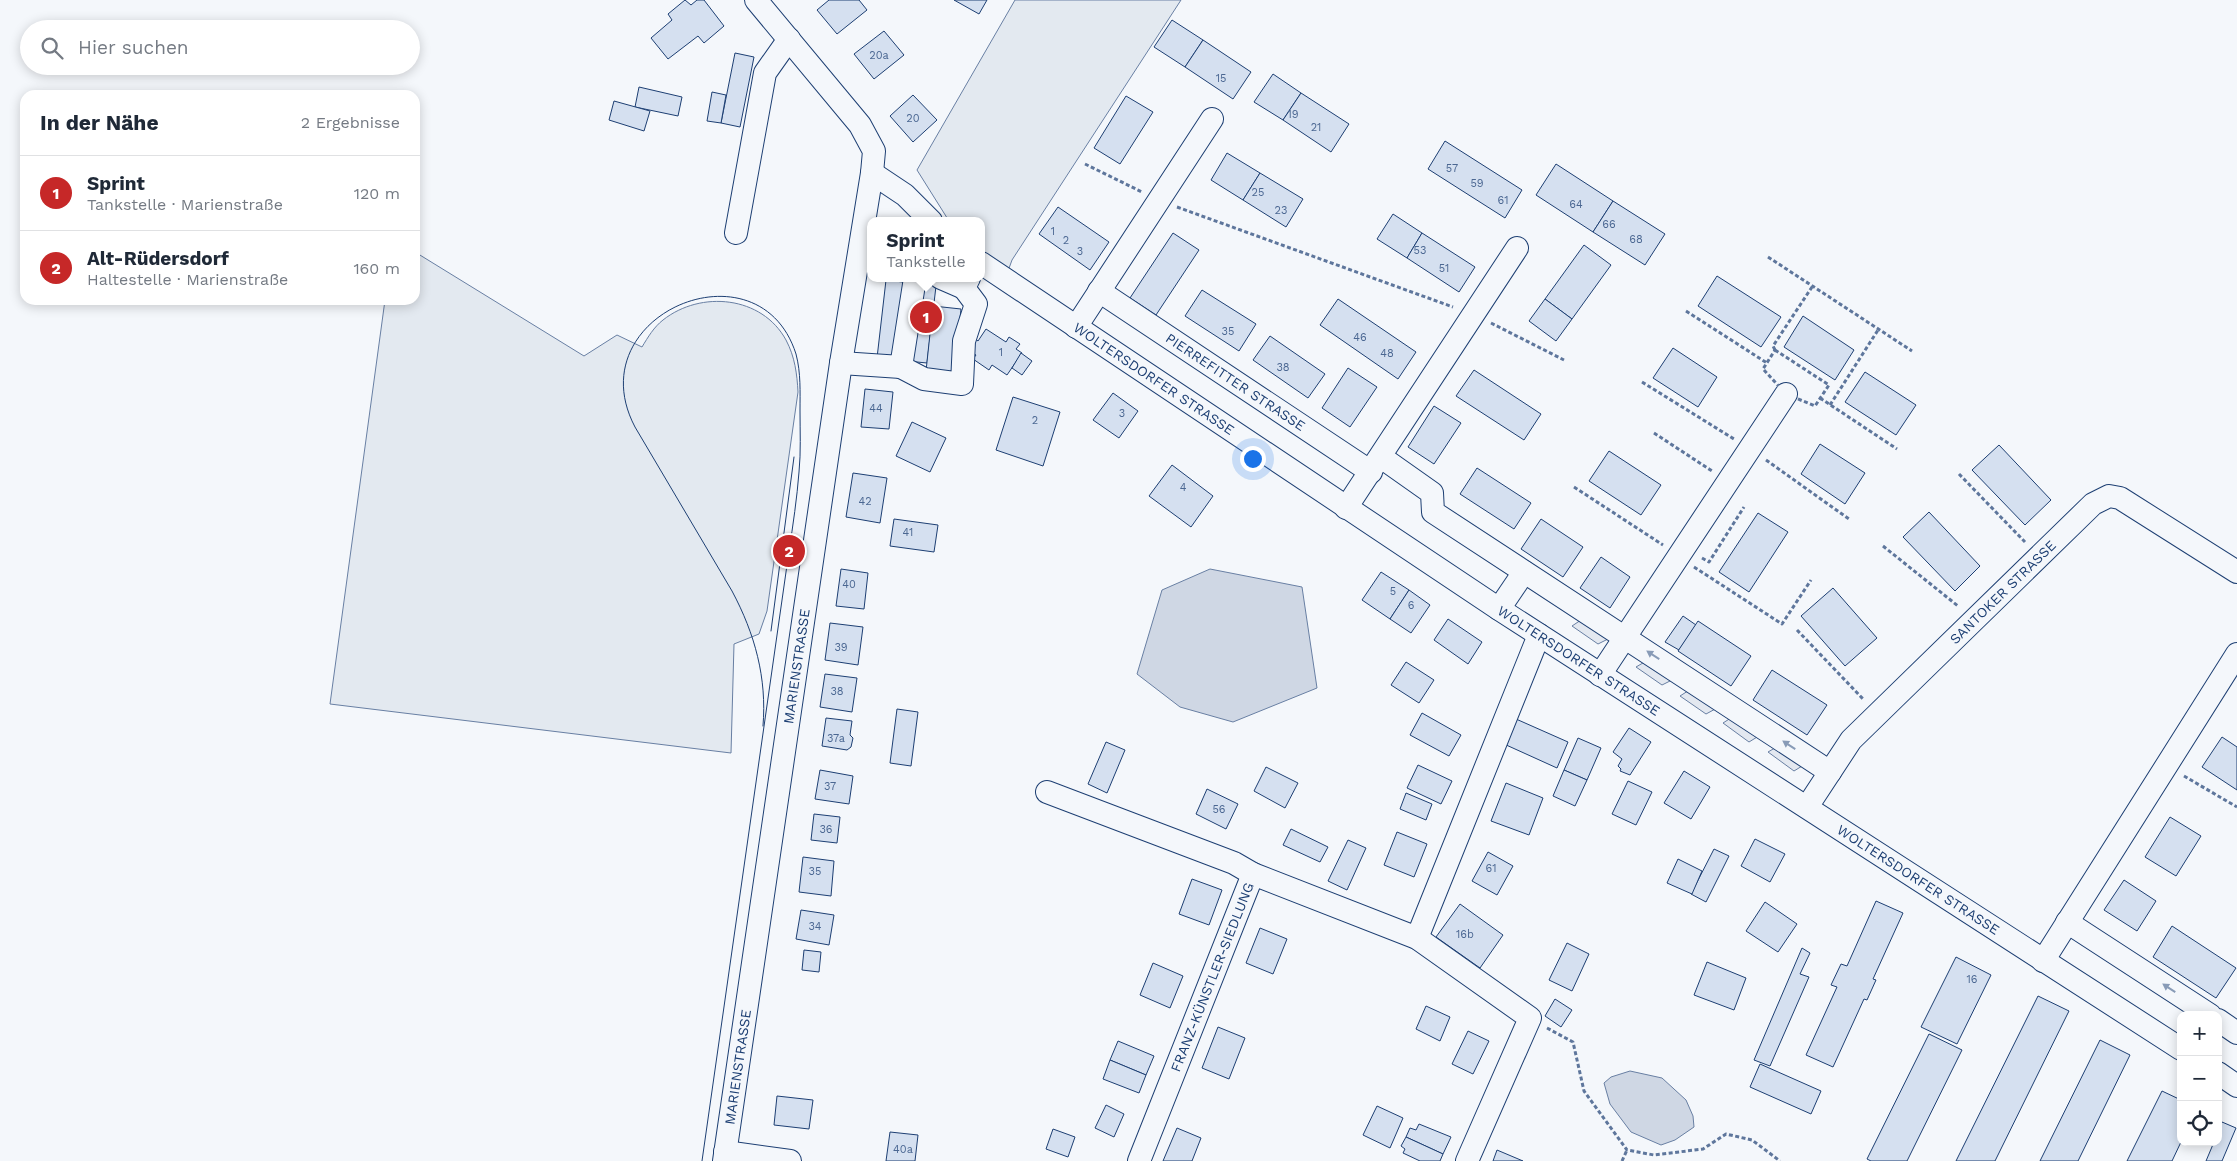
<!DOCTYPE html>
<html lang="de">
<head>
<meta charset="utf-8">
<style>
  :root { --surface:#fff; --page:#f6f6f7; --text:#1f2937; --muted:#747a83; --line:#e0e1e3; --accent:#c62828 }
  body { margin:0; font-family:"Work Sans",sans-serif; background:var(--page); color:var(--text) }
  .controls { position:absolute; right:15px; bottom:15px; display:grid; overflow:hidden; border-radius:10px; box-shadow:0 2px 12px #0003 }
  .controls button { width:45px; height:45px; display:grid; place-items:center; padding:0; border:0; border-bottom:1px solid var(--line); background:var(--surface); color:var(--text); font:25px sans-serif }
  .you { position:absolute; left:1252px; top:458px; width:18px; height:18px; margin:-12px; border:4px solid #fff; border-radius:50%; background:#1a73e8; box-shadow:0 0 0 8px #1a73e833 }
  .badge { display:grid; place-items:center; width:32px; height:32px; border-radius:50%; background:var(--accent); color:#fff; font-size:16px; font-weight:700 }
  .pin { position:absolute; translate:-50% -50%; border:2px solid #fff; box-shadow:0 1px 5px #0006 }
  .popup { position:absolute; left:867px; top:217px; width:118px; height:65px; box-sizing:border-box; display:grid; place-content:center; border-radius:10px; background:var(--surface); filter:drop-shadow(0 1px 4px #0005); font-size:16px; white-space:nowrap; color:var(--muted) }
  .popup b { font-size:19px; color:var(--text) }
  .popup::after { content:''; position:absolute; left:50%; top:100%; margin-left:-10px; border:10px solid transparent; border-top-color:var(--surface) }
  .list { margin:0; padding:0; list-style:none }
  h2 { display:flex; justify-content:space-between; align-items:center; height:65px; margin:0; padding:0 20px; font-size:21px }
  h2 small { font-size:16px; font-weight:400; color:var(--muted) }
  .list li { display:grid; grid-template-columns:32px 1fr auto; gap:15px; align-items:center; box-sizing:border-box; height:75px; padding:0 20px; border-top:1px solid var(--line) }
  .list b { display:block; font-size:19px; white-space:nowrap }
  .list p { margin:0; font-size:16px; white-space:nowrap; color:var(--muted) }
  .list em { font-size:16px; font-style:normal; color:var(--muted) }
  .icon { flex:none; width:28px; height:28px; fill:none; stroke:currentColor; stroke-width:2; stroke-linecap:round; stroke-linejoin:round }
  .map { position:relative; flex:none; width:2237px; height:1161px; overflow:hidden }
  .search { position:absolute; background:var(--surface); box-shadow:0 2px 12px #0003; left:20px; top:20px; width:400px; height:55px; display:flex; align-items:center; gap:12px; box-sizing:border-box; padding:0 18px; border-radius:28px; color:var(--muted); font-size:19px }
  .panel { position:absolute; background:var(--surface); box-shadow:0 2px 12px #0003; left:20px; top:90px; width:400px; height:215px; border-radius:15px }
  .map>svg:first-child { display:block }
</style>
</head>
<body>
<div class="map">
<svg width="2237" height="1161" viewBox="0 0 2237 1161">
  <rect width="100%" height="100%" fill="#f4f7fb"/>
  <g fill="#e3e9f0" stroke="#687fa3">
    <polygon points="1015,0 1181,0 1012,260 1008,271 981,251 981,221 949,221 917,170"/>
    <path d="M415,252L584,356L617,335L642,347C648,337 654,327 663,320C701,290 762,296 786,340C795,357 797,374 798,392L767,611L759,634L734,644L731,753L330,704L385,300H415Z"/>
  </g>
  <g fill="#e3e8f0" stroke="#687fa3">
    <polygon points="1584,618 1612,637 1598,644 1572,626"/>
    <polygon points="1648,660 1676,678 1662,685 1636,667"/>
    <polygon points="1691,689 1719,707 1706,714 1680,696"/>
    <polygon points="1734,716 1762,734 1749,742 1723,723"/>
    <polygon points="1780,745 1807,763 1794,771 1768,752"/>
  </g>
  <g fill="#cfd7e4" stroke="#687fa3">
    <polygon points="1210,569 1302,587 1317,688 1233,722 1180,707 1137,674 1162,590"/>
    <polygon points="1630,1071 1662,1078 1686,1100 1693,1116 1694,1127 1675,1140 1661,1145 1631,1132 1610,1104 1604,1083 1611,1077"/>
  </g>
  <g fill="#d5e0f0" stroke="#1d3f73">
    <polygon points="685,0 691,5 697,0 704,0 724,26 704,43 698,36 668,59 651,38 672,20 668,14"/>
    <polygon points="829,0 859,0 867,10 837,34 817,10"/>
    <polygon points="954,0 987,0 979,14"/>
    <polygon points="1172,20 1203,40 1185,67 1154,47"/>
    <polygon points="884,31 904,55 874,79 854,54"/>
    <polygon points="1203,40 1251,72 1233,99 1185,67"/>
    <polygon points="735,53 754,57 740,127 721,123"/>
    <polygon points="1273,74 1301,93 1283,120 1254,102"/>
    <polygon points="639,87 682,97 678,116 635,107"/>
    <polygon points="712,92 726,95 721,123 707,121"/>
    <polygon points="1301,93 1349,124 1331,152 1283,120"/>
    <polygon points="913,95 937,120 913,142 890,116"/>
    <polygon points="1126,96 1153,112 1120,164 1094,148"/>
    <polygon points="614,101 650,111 644,131 609,120"/>
    <polygon points="1445,141 1522,190 1505,218 1428,169"/>
    <polygon points="1227,153 1260,173 1243,200 1211,180"/>
    <polygon points="1556,164 1613,201 1593,232 1536,195"/>
    <polygon points="1260,173 1303,199 1286,227 1243,200"/>
    <polygon points="1613,201 1665,234 1645,265 1593,232"/>
    <polygon points="1058,207 1109,242 1090,270 1039,234"/>
    <polygon points="1393,214 1422,233 1407,258 1377,239"/>
    <polygon points="1173,233 1199,250 1156,315 1130,298"/>
    <polygon points="1422,233 1475,267 1459,292 1407,258"/>
    <polygon points="1584,245 1611,265 1572,319 1545,299"/>
    <polygon points="1717,276 1781,317 1761,347 1698,306"/>
    <polygon points="886,280 936,286 927,363 877,358"/>
    <polygon points="1202,290 1256,324 1239,351 1185,316"/>
    <polygon points="1338,299 1416,352 1398,379 1320,325"/>
    <polygon points="1545,299 1572,319 1556,341 1529,321"/>
    <polygon points="933,306 961,309 954,374 926,371"/>
    <polygon points="1803,316 1854,350 1835,380 1784,347"/>
    <polygon points="986,329 1006,342 1009,337 1020,344 1016,349 1022,353 1007,375 992,365 989,370 973,359 976,355 971,352 973,337 978,341"/>
    <polygon points="1270,336 1325,374 1308,398 1253,360"/>
    <polygon points="1673,348 1717,377 1698,407 1653,378"/>
    <polygon points="1021,353 1032,361 1022,375 1012,368"/>
    <polygon points="1348,368 1377,387 1350,427 1322,408"/>
    <polygon points="1474,370 1541,414 1524,440 1456,396"/>
    <polygon points="1865,372 1916,405 1896,435 1845,402"/>
    <polygon points="865,389 893,392 889,429 861,427"/>
    <polygon points="1113,393 1138,411 1119,438 1093,420"/>
    <polygon points="1013,397 1060,412 1043,466 996,450"/>
    <polygon points="1434,406 1461,423 1434,464 1408,447"/>
    <polygon points="912,422 946,438 930,472 896,456"/>
    <polygon points="1820,444 1865,473 1845,504 1801,474"/>
    <polygon points="1999,445 2051,500 2025,525 1972,470"/>
    <polygon points="1609,451 1661,485 1641,515 1589,481"/>
    <polygon points="1172,465 1213,496 1191,527 1149,496"/>
    <polygon points="1477,468 1531,503 1514,529 1460,494"/>
    <polygon points="853,473 887,478 880,523 846,517"/>
    <polygon points="1929,512 1980,566 1955,591 1903,537"/>
    <polygon points="1758,513 1788,532 1749,592 1719,572"/>
    <polygon points="894,519 938,525 934,552 890,546"/>
    <polygon points="1541,519 1583,547 1563,577 1521,549"/>
    <polygon points="1601,557 1630,577 1610,608 1580,588"/>
    <polygon points="841,569 868,573 864,609 836,606"/>
    <polygon points="1381,572 1409,590 1390,619 1362,600"/>
    <polygon points="1833,588 1877,638 1845,666 1801,616"/>
    <polygon points="1409,590 1430,605 1411,633 1390,619"/>
    <polygon points="1683,616 1696,625 1679,650 1665,642"/>
    <polygon points="1448,619 1482,642 1468,664 1434,640"/>
    <polygon points="1698,621 1751,656 1731,686 1678,651"/>
    <polygon points="830,623 863,627 858,665 825,660"/>
    <polygon points="1406,662 1434,680 1419,703 1391,685"/>
    <polygon points="1772,670 1827,705 1807,735 1753,700"/>
    <polygon points="825,674 857,678 852,712 820,707"/>
    <polygon points="897,709 918,712 911,766 890,763"/>
    <polygon points="1422,713 1461,735 1449,756 1410,735"/>
    <polygon points="826,718 852,721 850,735 853,738 851,747 847,750 822,746"/>
    <polygon points="1516,719 1568,742 1557,768 1504,744"/>
    <polygon points="1629,728 1651,742 1630,775 1620,771 1621,769 1618,766 1622,759 1613,752"/>
    <polygon points="2222,737 2237,747 2237,790 2202,767"/>
    <polygon points="1578,738 1601,748 1587,780 1564,770"/>
    <polygon points="1106,742 1125,750 1107,793 1088,784"/>
    <polygon points="1418,765 1452,781 1441,804 1407,788"/>
    <polygon points="1266,767 1298,783 1285,808 1254,791"/>
    <polygon points="820,770 853,776 849,804 815,799"/>
    <polygon points="1564,770 1587,780 1575,806 1553,796"/>
    <polygon points="1684,771 1710,787 1691,819 1664,803"/>
    <polygon points="1628,781 1652,792 1636,825 1612,814"/>
    <polygon points="1506,783 1543,798 1529,835 1491,821"/>
    <polygon points="1207,789 1238,804 1226,829 1196,814"/>
    <polygon points="1406,793 1432,804 1426,820 1400,809"/>
    <polygon points="814,814 840,817 837,843 811,840"/>
    <polygon points="2170,817 2201,836 2176,876 2145,857"/>
    <polygon points="1291,829 1328,847 1320,862 1283,845"/>
    <polygon points="1397,832 1427,844 1414,877 1384,865"/>
    <polygon points="1755,839 1785,854 1770,882 1741,866"/>
    <polygon points="1348,840 1366,848 1347,890 1328,881"/>
    <polygon points="1714,849 1729,856 1706,902 1691,894"/>
    <polygon points="1488,852 1513,866 1497,895 1472,881"/>
    <polygon points="803,857 834,861 831,896 799,892"/>
    <polygon points="1678,859 1702,871 1692,894 1667,883"/>
    <polygon points="1192,879 1222,890 1209,925 1179,914"/>
    <polygon points="2124,880 2156,901 2137,931 2104,910"/>
    <polygon points="1876,901 1903,913 1873,979 1876,980 1867,1000 1864,999 1833,1067 1806,1055 1837,987 1831,985 1841,964 1847,966"/>
    <polygon points="1765,902 1797,924 1778,952 1746,931"/>
    <polygon points="1460,904 1503,935 1480,968 1436,937"/>
    <polygon points="801,910 834,915 829,945 796,939"/>
    <polygon points="2172,926 2236,968 2216,998 2153,957"/>
    <polygon points="1260,928 1287,939 1273,974 1246,963"/>
    <polygon points="1567,943 1589,954 1572,991 1549,980"/>
    <polygon points="1802,948 1810,953 1800,974 1809,977 1770,1066 1754,1060"/>
    <polygon points="804,950 821,952 819,972 802,970"/>
    <polygon points="1956,957 1991,975 1957,1044 1921,1027"/>
    <polygon points="1707,962 1746,978 1734,1010 1694,995"/>
    <polygon points="1153,963 1183,976 1170,1008 1140,995"/>
    <polygon points="2038,996 2069,1011 1995,1161 1956,1161"/>
    <polygon points="1555,999 1572,1010 1561,1027 1545,1016"/>
    <polygon points="1426,1006 1450,1017 1440,1041 1416,1029"/>
    <polygon points="1218,1027 1245,1038 1229,1079 1202,1068"/>
    <polygon points="1468,1031 1489,1041 1473,1074 1452,1064"/>
    <polygon points="1929,1034 1962,1050 1907,1161 1871,1161 1867,1159"/>
    <polygon points="2100,1040 2130,1055 2078,1161 2040,1161"/>
    <polygon points="1118,1041 1154,1056 1146,1075 1110,1060"/>
    <polygon points="1110,1060 1146,1075 1139,1093 1103,1079"/>
    <polygon points="1760,1064 1821,1091 1811,1114 1750,1087"/>
    <polygon points="2162,1091 2181,1100 2181,1142 2172,1161 2127,1161"/>
    <polygon points="777,1096 813,1100 809,1129 774,1125"/>
    <polygon points="1106,1105 1124,1114 1114,1137 1095,1128"/>
    <polygon points="1377,1106 1403,1118 1390,1148 1363,1135"/>
    <polygon points="2222,1122 2236,1128 2222,1161 2206,1161 2214,1142 2218,1142 2218,1132"/>
    <polygon points="1419,1124 1451,1137 1443,1154 1406,1137 1410,1128 1416,1130"/>
    <polygon points="1177,1128 1201,1138 1192,1161 1163,1161"/>
    <polygon points="1053,1129 1075,1137 1068,1157 1046,1149"/>
    <polygon points="890,1132 918,1135 915,1161 886,1161"/>
    <polygon points="1406,1137 1443,1154 1440,1161 1420,1161 1403,1153 1405,1149 1401,1146"/>
    <polygon points="1497,1150 1523,1161 1493,1161"/>
  </g>
  <g fill="none" stroke-linecap="round" stroke-linejoin="round">
    <g stroke="#1d3f73" stroke-width="24">
      <g id="minor">
        <polyline points="872,173 905,195 931,221"/>
        <polyline points="736,233 765,73 789,39"/>
        <path id="s1" d="M981,263L1499,609L2181,1049"/>
        <polyline points="941,278 964,288 969,278"/>
        <path id="s2" d="M1099,291L1371,472"/>
        <polyline points="1076,327 1212,119"/>
        <polyline points="841,363 901,367 915,278"/>
        <polyline points="901,367 924,379 962,384 964,341 976,304 964,288"/>
        <polyline points="1381,457 1432,493 1433,512 1830,772"/>
        <polyline points="1346,508 1517,248"/>
        <polyline points="1499,609 1524,572"/>
        <polyline points="1600,675 1786,394"/>
        <polyline points="1047,792 1234,863 1253,874 1417,938 1530,1018 1467,1161"/>
        <path id="s3" d="M1807,807L1851,740L2093,504L2109,496L2120,498L2237,572"/>
        <polyline points="2067,922 2210,1015"/>
        <polyline points="1417,938 1539,635"/>
        <polyline points="2043,961 2237,654"/>
        <polyline points="2218,1020 2237,1033"/>
        <polyline points="2218,1073 2237,1086"/>
        <polyline points="725,1152 790,1161"/>
        <path id="s4" d="M724,1161L841,363L872,173L874,151L860,125L756,0"/>
        <path id="s5" d="M1139,1161L1253,874"/>
      </g>
    </g>
    <g stroke="#5e769c" stroke-width="3" stroke-dasharray="4 2.5" stroke-linecap="butt">
      <polyline points="1085,164 1142,192"/>
      <polyline points="1177,207 1453,307"/>
      <polyline points="1768,257 1912,351"/>
      <polyline points="1686,311 1767,363"/>
      <polyline points="1491,323 1564,360"/>
      <polygon points="1775,350 1829,385 1815,406 1786,394 1763,369"/>
      <polyline points="1775,350 1773,346 1812,287"/>
      <polyline points="1642,382 1734,439"/>
      <polyline points="1820,398 1897,449"/>
      <polyline points="1830,405 1878,330"/>
      <polyline points="1654,433 1712,471"/>
      <polyline points="1766,460 1849,519"/>
      <polyline points="1959,474 2025,542"/>
      <polyline points="1574,487 1663,545"/>
      <polyline points="1883,546 1958,606"/>
      <polyline points="1702,558 1709,562 1744,507"/>
      <polyline points="1694,567 1782,624 1811,580"/>
      <polyline points="1797,630 1864,700"/>
      <polyline points="2184,776 2237,807"/>
      <polyline points="1547,1028 1573,1042 1584,1091 1627,1150 1654,1155 1703,1149 1726,1134 1752,1140 1780,1161"/>
      <polyline points="1622,1161 1627,1150"/>
    </g>
    <use href="#minor" stroke="#f4f7fb" stroke-width="22"/>
    <g stroke="#1d3f73" stroke-width="1">
      <polyline points="771,631 794,457"/>
      <path d="M702,1161L789,551C793,525 797,498 799,472C801,452 800,431 800,411C800,392 801,373 796,354C759,238 576,315 635,427L732,591C755,634 767,678 763,726"/>
    </g>
  </g>
  <defs><path id="oneway-solid" d="M-6-.8H1V-3.2L6.5 0L1 3.2V.8H-6Z" transform="scale(1.25)"/></defs>
  <g fill="#889bb7">
    <use href="#oneway-solid" transform="translate(1653 655) rotate(-147)"/>
    <use href="#oneway-solid" transform="translate(1789 745) rotate(-147)"/>
    <use href="#oneway-solid" transform="translate(2169 988) rotate(-147)"/>
  </g>
  <g text-anchor="middle" stroke-width="4" stroke-linejoin="round" paint-order="stroke">
    <g font-size="11" fill="#4b6792">
      <text x="879" y="59">20a</text>
      <text x="1221" y="82">15</text>
      <text x="1293" y="118">19</text>
      <text x="913" y="122">20</text>
      <text x="1316" y="131">21</text>
      <text x="1452" y="172">57</text>
      <text x="1477" y="187">59</text>
      <text x="1258" y="196">25</text>
      <text x="1503" y="204">61</text>
      <text x="1576" y="208">64</text>
      <text x="1281" y="214">23</text>
      <text x="1609" y="228">66</text>
      <text x="1053" y="235">1</text>
      <text x="1636" y="243">68</text>
      <text x="1066" y="244">2</text>
      <text x="1420" y="254">53</text>
      <text x="1080" y="255">3</text>
      <text x="1444" y="272">51</text>
      <text x="1228" y="335">35</text>
      <text x="1360" y="341">46</text>
      <text x="1001" y="356">1</text>
      <text x="1387" y="357">48</text>
      <text x="1283" y="371">38</text>
      <text x="876" y="412">44</text>
      <text x="1122" y="417">3</text>
      <text x="1035" y="424">2</text>
      <text x="1183" y="491">4</text>
      <text x="865" y="505">42</text>
      <text x="908" y="536">41</text>
      <text x="849" y="588">40</text>
      <text x="1393" y="595">5</text>
      <text x="1411" y="609">6</text>
      <text x="841" y="651">39</text>
      <text x="837" y="695">38</text>
      <text x="836" y="742">37a</text>
      <text x="830" y="790">37</text>
      <text x="1219" y="813">56</text>
      <text x="826" y="833">36</text>
      <text x="1491" y="872">61</text>
      <text x="815" y="875">35</text>
      <text x="815" y="930">34</text>
      <text x="1465" y="938">16b</text>
      <text x="1972" y="983">16</text>
      <text x="903" y="1153">40a</text>
    </g>
    <g font-size="14" fill="#1d3f73" stroke="#f4f7fb">
      <text dy="5" stroke="none"><textPath href="#s1" startOffset="208">WOLTERSDORFER STRASSE</textPath></text>
      <text dy="5" stroke="none"><textPath href="#s2" startOffset="164">PIERREFITTER STRASSE</textPath></text>
      <text dy="5" stroke="none"><textPath href="#s3" startOffset="292">SANTOKER STRASSE</textPath></text>
      <text dy="5" stroke="none"><textPath href="#s1" startOffset="718">WOLTERSDORFER STRASSE</textPath></text>
      <text dy="5" stroke="none"><textPath href="#s4" startOffset="500">MARIENSTRASSE</textPath></text>
      <text dy="5" stroke="none"><textPath href="#s1" startOffset="1122">WOLTERSDORFER STRASSE</textPath></text>
      <text dy="5" stroke="none"><textPath href="#s5" startOffset="198">FRANZ-KÜNSTLER-SIEDLUNG</textPath></text>
      <text dy="5" stroke="none"><textPath href="#s4" startOffset="95">MARIENSTRASSE</textPath></text>
    </g>
  </g>
</svg>
<div class="controls">
<button>+</button>
<button>−</button>
<button><svg class="icon" aria-label="locate" viewBox="0 0 24 24"><circle cx="12" cy="12" r="6"/><path d="M12 2v4M12 18v4M2 12h4M18 12h4"/></svg></button>
</div>
<div class="you"></div>
<div class="pin badge" style="left:926px;top:317px">1</div>
<div class="popup"><b>Sprint</b>Tankstelle</div>
<div class="pin badge" style="left:789px;top:551px">2</div>
<div class="search"><svg class="icon" aria-label="search" viewBox="0 0 24 24"><circle cx="10" cy="10" r="6"/><path d="M15 15l6 6"/></svg>Hier suchen</div>
<section class="panel">
<h2>In der Nähe<small>2 Ergebnisse</small></h2>
<ul class="list">
<li><span class="badge">1</span><div><b>Sprint</b><p>Tankstelle · Marienstraße</p></div><em>120 m</em></li>
<li><span class="badge">2</span><div><b>Alt-Rüdersdorf</b><p>Haltestelle · Marienstraße</p></div><em>160 m</em></li>
</ul>
</section>
</div>
</body>
</html>
